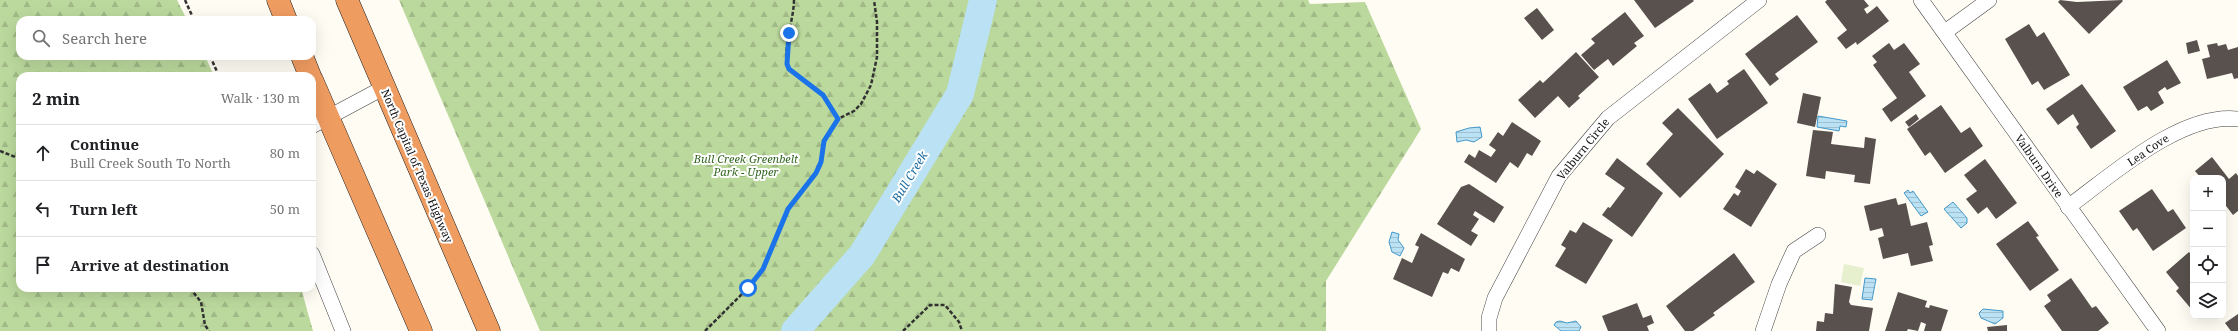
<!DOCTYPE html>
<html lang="en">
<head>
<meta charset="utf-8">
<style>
  :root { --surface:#fff; --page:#f6f6f6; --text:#202124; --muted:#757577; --line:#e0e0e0 }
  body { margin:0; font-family:"Noto Serif",serif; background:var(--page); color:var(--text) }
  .controls { position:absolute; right:12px; bottom:12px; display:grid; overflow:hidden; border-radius:8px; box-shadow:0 4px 16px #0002 }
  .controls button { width:36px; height:36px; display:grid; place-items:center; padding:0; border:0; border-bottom:1px solid var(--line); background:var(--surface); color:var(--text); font:20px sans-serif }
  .stop { position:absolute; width:12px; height:12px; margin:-9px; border:3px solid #1a73e8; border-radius:50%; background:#fff }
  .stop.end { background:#1a73e8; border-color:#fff; box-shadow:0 1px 4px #0008 }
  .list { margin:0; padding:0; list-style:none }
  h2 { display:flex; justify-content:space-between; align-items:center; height:52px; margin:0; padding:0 16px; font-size:17px }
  h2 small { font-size:13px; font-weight:400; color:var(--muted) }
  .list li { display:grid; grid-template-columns:26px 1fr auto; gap:12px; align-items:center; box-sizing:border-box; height:56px; padding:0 16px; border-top:1px solid var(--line) }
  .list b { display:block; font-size:15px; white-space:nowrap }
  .list p { margin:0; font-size:13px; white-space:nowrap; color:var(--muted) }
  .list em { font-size:13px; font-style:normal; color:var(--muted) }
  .icon { flex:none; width:22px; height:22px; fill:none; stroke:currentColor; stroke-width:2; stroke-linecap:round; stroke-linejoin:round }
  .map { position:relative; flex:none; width:2238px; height:331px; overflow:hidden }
  .search { position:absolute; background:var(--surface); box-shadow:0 4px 16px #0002; left:16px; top:16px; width:300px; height:44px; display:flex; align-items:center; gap:10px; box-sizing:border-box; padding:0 14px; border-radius:12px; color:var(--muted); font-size:15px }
  .panel { position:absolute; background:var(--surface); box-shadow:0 4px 16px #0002; left:16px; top:72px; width:300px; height:220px; border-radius:12px }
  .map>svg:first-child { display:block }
</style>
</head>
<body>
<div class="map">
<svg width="2238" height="331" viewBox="0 0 2238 331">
  <defs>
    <pattern id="forest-firs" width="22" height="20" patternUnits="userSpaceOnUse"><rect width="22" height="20" fill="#bbd99d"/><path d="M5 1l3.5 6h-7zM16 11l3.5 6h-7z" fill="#a0b986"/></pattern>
    <pattern id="water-rules" width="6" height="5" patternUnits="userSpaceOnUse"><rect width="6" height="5" fill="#bae1f4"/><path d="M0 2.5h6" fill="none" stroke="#9fc0d0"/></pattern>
  </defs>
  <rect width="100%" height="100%" fill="#fffcf3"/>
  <g fill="url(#forest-firs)">
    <polygon points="0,0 177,0 187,20 20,20 20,56 205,56 214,76 20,76 20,288 301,288 313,331 0,331"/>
    <polygon points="399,0 1308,0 1310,4 1365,2 1421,129 1326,281 1326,331 540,331"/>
  </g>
  <polygon fill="#e6f0cf" points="1844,264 1864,268 1860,286 1841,282"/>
  <g fill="url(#water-rules)" stroke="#4399c9">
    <polygon points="1818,116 1847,121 1846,127 1840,126 1839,131 1817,127"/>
    <polygon points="1480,127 1482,137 1474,142 1466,140 1457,142 1456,132 1469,128"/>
    <polygon points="1908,190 1910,193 1913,191 1928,212 1921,216 1904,193"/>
    <polygon points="1953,202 1967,218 1967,223 1961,228 1944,209"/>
    <polygon points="1392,232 1399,234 1398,240 1404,248 1400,256 1392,252 1389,242"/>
    <polygon points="1865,278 1876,279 1872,300 1862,299"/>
    <polygon points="1983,309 2003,311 2003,318 1995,324 1981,318 1979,313"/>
    <polygon points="1560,321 1567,323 1576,321 1581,327 1579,331 1561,331 1554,325 1556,322"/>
  </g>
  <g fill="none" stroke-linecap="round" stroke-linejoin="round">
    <polyline stroke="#bae1f4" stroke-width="28" points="795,331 862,255 960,94 983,0"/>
  </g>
  <g fill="#58514d">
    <polygon points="1634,0 1693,0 1694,1 1655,28"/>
    <polygon points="1827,0 1864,0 1869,6 1864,9 1867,14 1877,6 1889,21 1857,45 1856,42 1846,49 1837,38 1847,30 1825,2"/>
    <polygon points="2060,0 2077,2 2122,0 2123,1 2089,34 2058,2"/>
    <polygon points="1537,8 1554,30 1542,40 1524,18"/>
    <polygon points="1625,12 1644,36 1634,43 1637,46 1613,66 1608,59 1594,70 1581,55 1595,43 1591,39"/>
    <polygon points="1797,15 1818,42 1775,74 1779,79 1770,86 1745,54"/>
    <polygon points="2029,24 2037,37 2044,32 2070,75 2044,90 2038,81 2032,85 2005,39"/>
    <polygon points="2197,40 2200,51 2188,54 2186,43"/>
    <polygon points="1889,43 1894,50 1904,43 1920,64 1909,72 1926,96 1891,122 1882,109 1897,98 1873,65 1877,62 1872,56"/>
    <polygon points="2217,43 2218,46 2226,44 2228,50 2238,47 2238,78 2234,79 2232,73 2207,79 2202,59 2210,57 2207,45"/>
    <polygon points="1576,52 1599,77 1578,96 1580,98 1569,108 1558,96 1535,118 1518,100 1540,80 1543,83"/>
    <polygon points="2167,60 2181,83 2167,90 2165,87 2158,92 2164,103 2151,111 2147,106 2138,111 2123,87"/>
    <polygon points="1744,69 1768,103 1717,139 1688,99 1710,83 1717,93 1729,84 1727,81"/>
    <polygon points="2082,84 2116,131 2091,149 2076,127 2079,124 2073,114 2058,125 2046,109"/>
    <polygon points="1803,93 1821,97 1815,127 1797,123"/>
    <polygon points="1941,105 1961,133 1970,127 1983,146 1945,173 1930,152 1925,156 1907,129"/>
    <polygon points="1678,108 1724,154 1680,198 1646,164 1673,134 1662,123"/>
    <polygon points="1916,114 1919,119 1909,127 1905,122"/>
    <polygon points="1512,122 1541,141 1532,156 1527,153 1518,168 1510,162 1496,183 1464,162 1469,154 1475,158 1479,150 1491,157 1496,150 1489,145 1498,132 1503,136"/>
    <polygon points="1813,130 1833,132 1831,144 1864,148 1865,137 1876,139 1870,184 1854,182 1855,175 1826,171 1825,179 1806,176"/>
    <polygon points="2212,157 2229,179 2236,173 2238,176 2238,211 2233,215 2223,202 2223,178 2201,178 2195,171"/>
    <polygon points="1617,158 1663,193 1632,237 1602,215 1608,207 1610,208 1625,188 1605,174"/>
    <polygon points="1985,159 2017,203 1996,219 1987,207 1978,214 1966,199 1977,191 1964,175"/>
    <polygon points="1746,169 1754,174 1757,170 1777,184 1751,227 1723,209 1734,193 1738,196 1741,191 1735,187"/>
    <polygon points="1469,184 1504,207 1494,223 1475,211 1473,215 1479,219 1471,231 1478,235 1471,246 1437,224 1461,187"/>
    <polygon points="2152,189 2168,212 2173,209 2186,228 2153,251 2137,228 2133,231 2119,211"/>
    <polygon points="1896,198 1898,205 1906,203 1911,226 1927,222 1933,245 1929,246 1933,261 1911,266 1908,253 1883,259 1878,238 1884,236 1882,228 1870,231 1864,206"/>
    <polygon points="2028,221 2039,236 2036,237 2059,270 2030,291 1996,244"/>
    <polygon points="1583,222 1613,240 1586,284 1555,266 1566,248 1561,245 1570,230 1576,233"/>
    <polygon points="1421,233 1465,259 1459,272 1451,268 1448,274 1443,272 1432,297 1393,279 1402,258 1412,263 1419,247 1415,245"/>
    <polygon points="2189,252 2193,257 2193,311 2176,291 2179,288 2166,272"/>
    <polygon points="1734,253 1755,282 1713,313 1715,315 1693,331 1685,331 1666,306"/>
    <polygon points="2071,278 2092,308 2096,306 2109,323 2098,331 2062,331 2044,306 2051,301 2047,295"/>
    <polygon points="1835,284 1852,287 1849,302 1851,305 1873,308 1869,331 1816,331 1817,321 1824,322 1825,313 1833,314"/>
    <polygon points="1898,292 1927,301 1925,307 1929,308 1930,305 1948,310 1941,331 1924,331 1926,324 1921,322 1918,331 1908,329 1907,331 1885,331"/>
    <polygon points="1637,303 1643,318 1651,315 1654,323 1647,326 1649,331 1608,331 1602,316"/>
    <polygon points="2238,314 2238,331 2231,331 2225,323"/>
    <polygon points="2007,325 2007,331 1988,331 1987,327"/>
  </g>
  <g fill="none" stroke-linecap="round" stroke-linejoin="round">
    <g stroke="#434343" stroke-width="16">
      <g id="street">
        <polyline points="1921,0 2158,331"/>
        <polyline points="1945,32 1989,0"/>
        <polyline points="312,126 383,88"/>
        <path d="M2068,207C2112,175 2181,112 2238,119"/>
        <polyline points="312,254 343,331"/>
        <polyline points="1489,331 1489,318 1495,298 1559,176 1608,118 1759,0"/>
        <polyline points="1763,331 1779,284 1794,251 1818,235"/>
      </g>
    </g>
    <g stroke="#212121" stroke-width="23">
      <g id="highway">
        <polyline points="278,0 286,20"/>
        <polyline points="347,0 489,331"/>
        <polyline points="302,56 310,76"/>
        <polyline points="312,80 421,331"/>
      </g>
    </g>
    <g stroke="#323232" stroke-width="2.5" stroke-dasharray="4 2" stroke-linecap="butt">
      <polyline points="185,0 194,20"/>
      <path d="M794,0C794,20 781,52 789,69L823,95L838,119"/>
      <polyline points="210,56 219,76"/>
      <polyline points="0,151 20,159"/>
      <polyline points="190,288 201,302 205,325 209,331"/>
      <polyline points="705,331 748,288 763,269 788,209 816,173 821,162 824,141 838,119 854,111 861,104 871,85 877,57 877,22 874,0"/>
      <polyline points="903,331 930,305 945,305 959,322 962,331"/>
    </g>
    <use href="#street" stroke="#fff" stroke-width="15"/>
    <use href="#highway" stroke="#ef9c61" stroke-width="22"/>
  </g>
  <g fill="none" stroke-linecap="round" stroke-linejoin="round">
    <polyline stroke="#1a73e8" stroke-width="5" points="748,288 763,269 788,209 816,173 821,162 824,141 838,119 823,95 789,69 787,64 789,33"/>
  </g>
  <g text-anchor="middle" stroke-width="4" stroke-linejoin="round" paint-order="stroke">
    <g font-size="11" fill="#101010" stroke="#fff">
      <text transform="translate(1583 149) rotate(-51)" y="4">Valburn Circle</text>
      <text transform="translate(2148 150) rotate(-34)" y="4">Lea Cove</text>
      <text transform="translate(417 166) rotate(67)" y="4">North Capital of Texas Highway</text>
      <text transform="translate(2039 166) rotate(55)" y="4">Valburn Drive</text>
    </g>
    <g font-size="11" font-style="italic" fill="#336721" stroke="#fff">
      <text x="746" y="163">Bull Creek Greenbelt<tspan x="746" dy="13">Park - Upper</tspan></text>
    </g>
    <g font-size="12" font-style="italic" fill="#1c6b9f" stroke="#fff">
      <text transform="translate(910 177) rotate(-59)" y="4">Bull Creek</text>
    </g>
  </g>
</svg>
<div class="controls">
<button>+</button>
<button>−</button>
<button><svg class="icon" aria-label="locate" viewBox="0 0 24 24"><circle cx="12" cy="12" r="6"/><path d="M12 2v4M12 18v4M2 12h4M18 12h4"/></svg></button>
<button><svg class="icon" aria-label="layers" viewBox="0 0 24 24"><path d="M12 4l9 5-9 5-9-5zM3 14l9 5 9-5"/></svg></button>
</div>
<div class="stop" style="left:748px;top:288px"></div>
<div class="stop end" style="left:789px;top:33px"></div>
<div class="search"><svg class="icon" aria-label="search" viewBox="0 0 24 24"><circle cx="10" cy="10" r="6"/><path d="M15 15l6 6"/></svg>Search here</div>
<section class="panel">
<h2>2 min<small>Walk · 130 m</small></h2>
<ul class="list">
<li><svg class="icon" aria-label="ahead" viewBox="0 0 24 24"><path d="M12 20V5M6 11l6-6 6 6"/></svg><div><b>Continue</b><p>Bull Creek South To North</p></div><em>80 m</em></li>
<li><svg class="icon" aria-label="left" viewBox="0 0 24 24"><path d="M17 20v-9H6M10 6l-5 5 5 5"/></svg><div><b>Turn left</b></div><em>50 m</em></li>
<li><svg class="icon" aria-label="arrive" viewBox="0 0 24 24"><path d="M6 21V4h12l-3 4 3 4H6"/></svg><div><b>Arrive at destination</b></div></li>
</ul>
</section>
</div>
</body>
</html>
